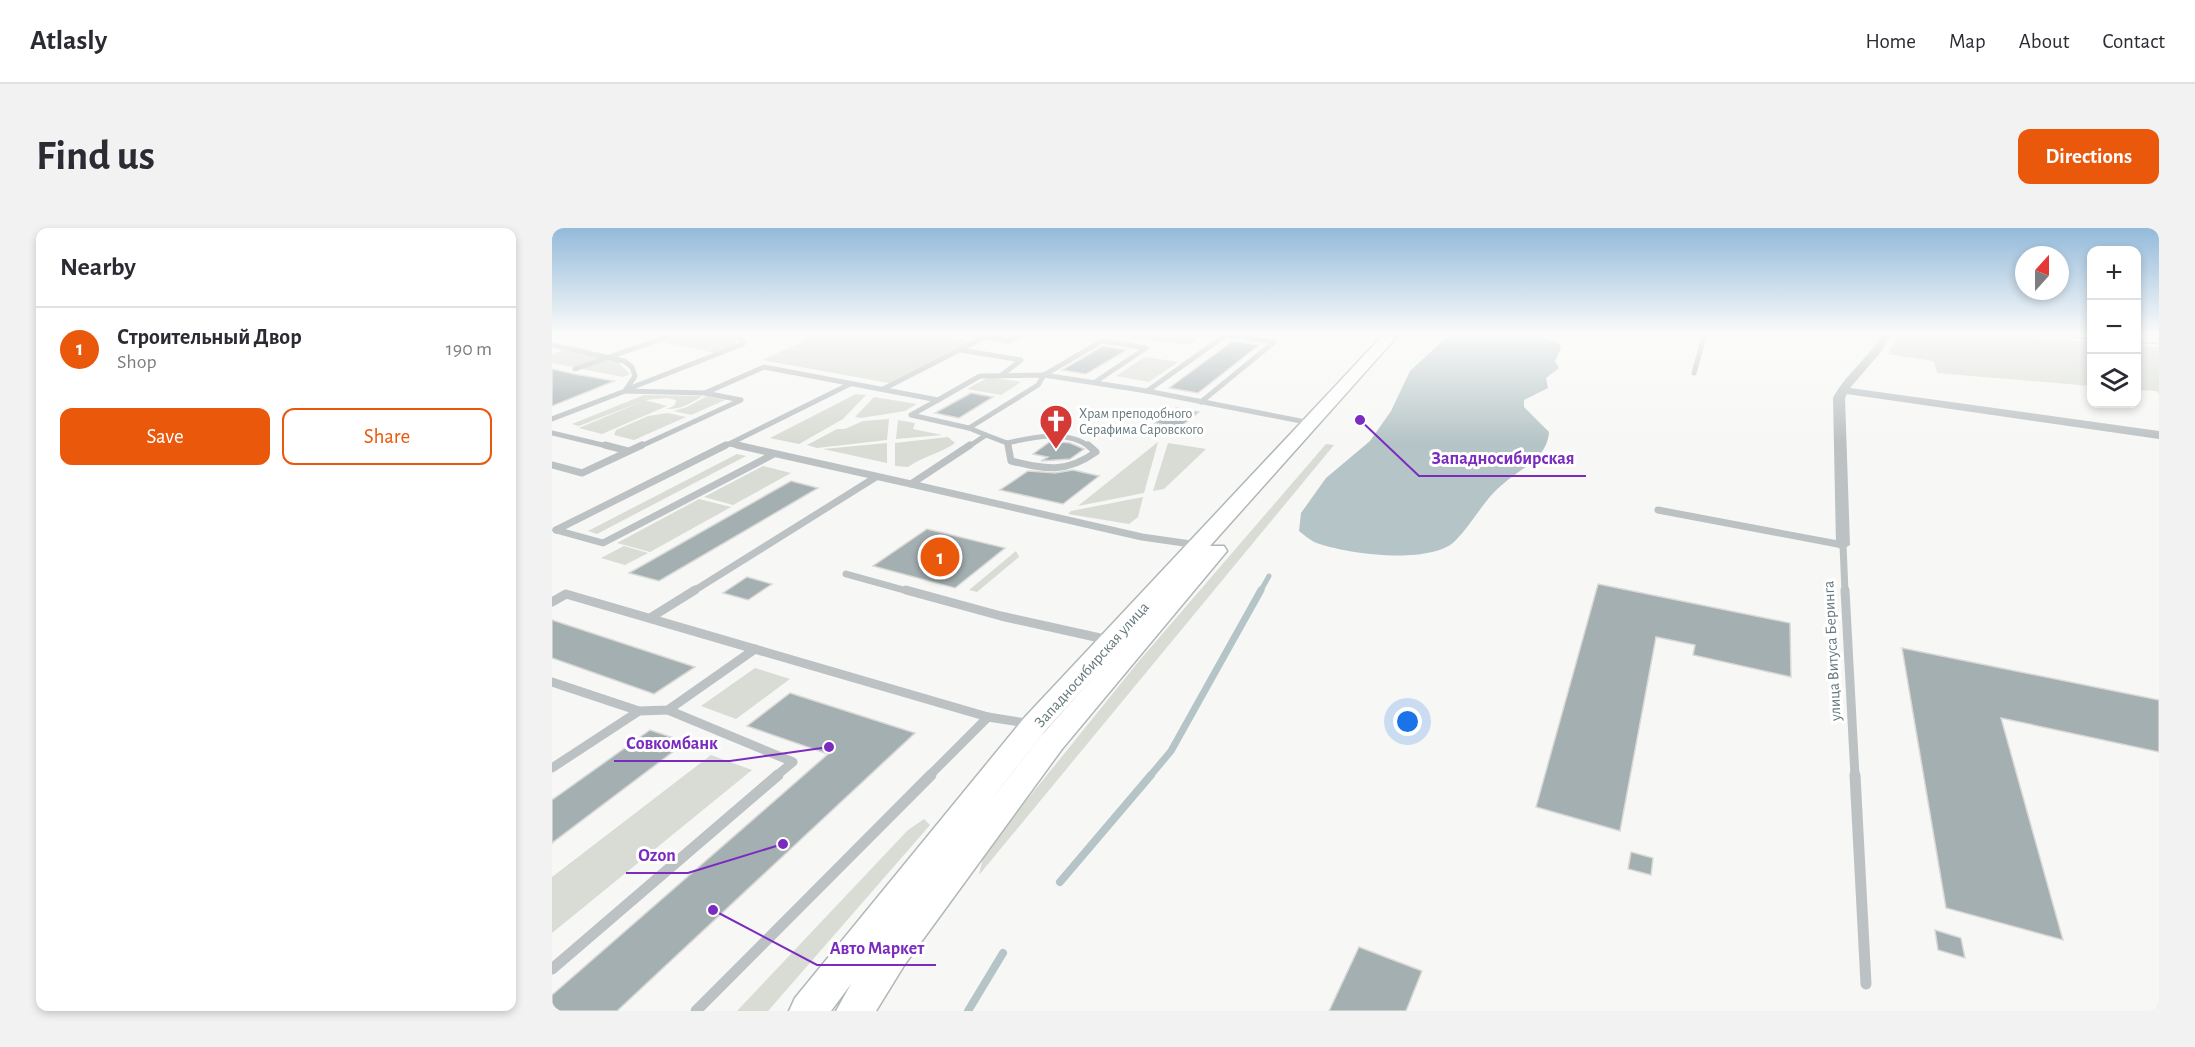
<!DOCTYPE html>
<html lang="en">
<head>
<meta charset="utf-8">
<style>
  :root { --surface:#fff; --page:#f2f2f3; --text:#2b2b33; --muted:#7c7c81; --line:#e1e1e2; --accent:#ea580c }
  body { margin:0; font-family:"Alegreya Sans",sans-serif; background:var(--page); color:var(--text) }
  .controls { position:absolute; right:18px; top:18px; display:grid; overflow:hidden; border-radius:12px; box-shadow:0 3px 9px #0003 }
  .controls button { width:54px; height:54px; display:grid; place-items:center; padding:0; border:0; border-bottom:2px solid var(--line); background:var(--surface); color:var(--text); font:30px sans-serif }
  .compass { position:absolute; left:1463px; top:18px; width:54px; height:54px; border-radius:50%; background:var(--surface); box-shadow:0 3px 9px #0003; rotate:21deg }
  .you { position:absolute; left:856px; top:494px; width:21px; height:21px; margin:-15px; border:4px solid #fff; border-radius:50%; background:#1a73e8; box-shadow:0 0 0 9px #1a73e833 }
  .badge { display:grid; place-items:center; width:39px; height:39px; border-radius:50%; background:var(--accent); color:#fff; font-size:20px; font-weight:700 }
  .pin { position:absolute; translate:-50% -50%; border:3px solid #fff; box-shadow:0 2px 6px #0006 }
  .list { margin:0; padding:0; list-style:none }
  h2 { display:flex; justify-content:space-between; align-items:center; height:78px; margin:0; padding:0 24px; font-size:26px }
  h2 small { font-size:20px; font-weight:400; color:var(--muted) }
  .list li { display:grid; grid-template-columns:39px 1fr auto; gap:18px; align-items:center; box-sizing:border-box; height:84px; padding:0 24px; border-top:2px solid var(--line) }
  .list b { display:block; font-size:22px; white-space:nowrap }
  .list p { margin:0; font-size:20px; white-space:nowrap; color:var(--muted) }
  .list em { font-size:20px; font-style:normal; color:var(--muted) }
  .actions { display:flex; gap:12px; padding:18px 24px }
  .actions a { flex:1; padding:14px 0; border:2px solid var(--accent); border-radius:12px; text-align:center; font-size:21px; color:var(--accent) }
  .actions .main { background:var(--accent); color:#fff }
  .icon { flex:none; width:33px; height:33px; fill:none; stroke:currentColor; stroke-width:2; stroke-linecap:round; stroke-linejoin:round }
  .map { position:relative; flex:none; width:1607px; height:783px; overflow:hidden; border-radius:12px }
  header { display:flex; align-items:center; gap:36px; box-sizing:border-box; height:84px; padding:0 30px; background:var(--surface); border-bottom:2px solid var(--line) }
  header strong { font-size:28px }
  nav { display:flex; gap:33px; margin-inline-start:auto; font-size:21px }
  .intro { display:flex; align-items:center; justify-content:space-between; box-sizing:border-box; height:144px; padding:0 36px }
  h1 { margin:0; font-size:42px }
  .button { padding:15px 27px; border-radius:12px; background:var(--accent); color:#fff; font-size:21px; font-weight:700 }
  main { display:flex; gap:36px; padding:0 36px }
  aside { flex:1; background:var(--surface); border-radius:12px; box-shadow:0 3px 9px #0003 }
  .map>svg:first-child { display:block }
</style>
</head>
<body>
<header>
<strong>Atlasly</strong>
<nav><a>Home</a><a>Map</a><a>About</a><a>Contact</a></nav>
</header>
<div class="intro"><h1>Find us</h1><a class="button">Directions</a></div>
<main>
<aside>
<h2>Nearby<small></small></h2>
<ul class="list">
<li><span class="badge">1</span><div><b>Строительный Двор</b><p>Shop</p></div><em>190 m</em></li>
</ul>
<div class="actions"><a class="main">Save</a><a>Share</a></div>
</aside>
<div class="map">
<svg width="1607" height="783" viewBox="0 0 1607 783">
  <rect width="100%" height="100%" fill="#f7f7f5"/>
  <g fill="#d8dcd4">
    <polygon points="144,105 184,112 184,117 163,125 110,114 132,106"/>
    <polygon points="258,105 404,105 396,109 420,113 337,155 210,132 248,115"/>
    <polygon points="606,105 604,106 655,105 636,117 550,106"/>
    <polygon points="1348,105 1415,105 1539,114 1539,158 1385,145 1382,133 1336,126"/>
    <polygon points="1584,118 1607,119 1607,166 1605,163 1585,162"/>
    <polygon points="11,122 66,134 78,146 71,149 0,135 0,126"/>
    <polygon points="593,129 626,134 597,154 564,148"/>
    <polygon points="437,149 469,154 449,167 415,161"/>
    <polygon points="304,166 314,167 291,191 247,216 218,210"/>
    <path d="M92,167L150,168C140,175 127,182 115,181L123,177L124,172L115,170L93,172L115,178L50,206L27,200L91,173L27,198L20,196Z"/>
    <polygon points="155,168 173,172 139,187 122,183 135,179"/>
    <polygon points="322,169 365,176 353,183 309,190 303,189"/>
    <polygon points="116,185 134,189 82,212 62,207 64,202 96,188"/>
    <polygon points="337,191 335,212 265,220 255,217 285,201 293,201 311,193"/>
    <polygon points="346,192 363,195 361,201 390,207 344,211"/>
    <path d="M396,209L403,215C388,226 371,228 356,239L343,238V215Z"/>
    <polygon points="606,214 592,265 526,278"/>
    <polygon points="335,215 335,235 271,221"/>
    <polygon points="616,215 654,221 612,261 601,263"/>
    <polygon points="774,216 782,217 427,647 432,625 587,433"/>
    <polygon points="185,226 194,228 45,306 36,303"/>
    <polygon points="211,238 239,245 181,277 152,269"/>
    <polygon points="591,269 586,289 577,296 516,286 519,283"/>
    <polygon points="147,271 179,279 98,324 65,315"/>
    <polygon points="72,318 96,325 73,337 49,330"/>
    <polygon points="464,323 467,329 425,364 417,362"/>
    <polygon points="203,440 238,451 184,491 149,478"/>
    <polygon points="159,527 200,542 0,705 0,649"/>
    <polygon points="372,591 378,597 216,783 185,783 356,602"/>
  </g>
  <path fill="#b5c4c6" d="M903,105L984,106L1008,116L1009,120L1003,133L1007,140L994,150L996,160L972,172V179L997,204C995,231 970,239 951,256C932,271 921,295 904,312C880,338 792,326 762,314C757,311 752,307 747,303L749,285L774,250L818,213L839,183L858,143L897,107Z"/>
  <g fill="none" stroke-linecap="round" stroke-linejoin="round">
    <polyline stroke="#b5c4c6" stroke-width="5" points="708,364 717,348"/>
    <polyline stroke="#b5c4c6" stroke-width="7" points="598,548 619,523 709,362"/>
    <g stroke="#b5c4c6" stroke-width="8">
      <polyline points="508,654 599,547"/>
      <polyline points="416,783 451,725"/>
    </g>
  </g>
  <g fill="#a4afb1" stroke="#d9d9d7" stroke-width="1.5">
    <polygon points="681,113 707,117 646,165 617,160"/>
    <polygon points="551,118 575,122 534,146 510,142"/>
    <polygon points="0,141 22,146 62,153 0,178"/>
    <polygon points="419,165 441,169 407,190 383,185"/>
    <polygon points="624,180 647,184 627,200 603,195"/>
    <polygon points="499,213 518,215 532,221 518,231 489,233 496,229 481,226"/>
    <polygon points="521,242 547,248 511,276 448,262 476,243 503,245"/>
    <polygon points="239,253 266,260 107,353 77,345"/>
    <polygon points="375,301 453,320 403,360 321,338"/>
    <polygon points="195,349 220,356 196,372 171,365"/>
    <polygon points="1046,356 1238,395 1239,449 1141,427 1143,417 1104,409 1068,603 984,579"/>
    <polygon points="0,392 143,439 102,466 0,430"/>
    <polygon points="1350,420 1607,472 1607,524 1449,490 1511,712 1394,680"/>
    <polygon points="238,465 363,505 65,783 0,783 0,767 276,526 195,498"/>
    <polygon points="98,502 134,514 0,615 0,572"/>
    <polygon points="1079,624 1101,630 1099,647 1076,641"/>
    <polygon points="1383,702 1409,710 1413,730 1386,722"/>
    <polygon points="807,719 870,743 854,783 777,783"/>
  </g>
  <g fill="none" stroke-linecap="round" stroke-linejoin="round">
    <g stroke="#afb7b9" stroke-width="3">
      <g id="secondary">
        <path d="M833,105H848L658,318H672L675,323L510,521L353,736L324,783H284L299,756L279,783H237L243,770L473,489ZM546,444L490,507L427,587L493,503Z"/>
        <polygon points="1517,105 1540,105 1540,110 1524,109"/>
        <polygon points="1584,105 1607,107 1607,115 1584,113"/>
      </g>
    </g>
    <g stroke="#bcc2c4" stroke-width="5">
      <polyline points="411,105 457,113 472,105"/>
      <polyline points="0,117 72,133 80,139 83,148 73,163 0,191"/>
      <polyline points="409,122 469,132 451,146"/>
      <polyline points="23,141 126,105"/>
      <polyline points="1142,145 1153,105"/>
      <polyline points="543,154 594,120 550,113 492,147 595,163 759,195"/>
      <polyline points="76,161 191,116 189,110 163,105"/>
      <polyline points="331,161 433,109"/>
      <polyline points="73,163 153,165 189,172 87,219"/>
      <polyline points="595,163 674,107 722,114 649,174"/>
      <polyline points="153,165 212,139 386,172 359,187 417,200 434,207 416,219"/>
      <polyline points="386,172 428,148 492,147 486,157 417,200"/>
      <polyline points="0,205 59,219"/>
      <polyline points="434,207 455,215"/>
      <polyline points="455,215 456,219"/>
      <path d="M455,215C481,209 515,201 538,219"/>
      <polyline points="178,216 192,219"/>
      <polyline points="171,219 298,156"/>
    </g>
    <g stroke="#bcc2c4" stroke-width="7">
      <polyline points="53,217 76,223"/>
      <polyline points="185,217 359,256"/>
      <polyline points="418,217 359,256 590,309 646,317"/>
      <path d="M456,217L459,233C494,241 513,246 544,224L536,217"/>
      <polyline points="0,237 30,245 90,217"/>
      <polyline points="1106,282 1291,317 1293,364"/>
      <polyline points="4,302 174,217"/>
      <polyline points="4,302 51,315 222,226"/>
      <polyline points="294,346 359,364"/>
      <polyline points="140,364 324,249"/>
    </g>
    <g stroke="#bcc2c4" stroke-width="9">
      <polyline points="354,362 449,388 557,412"/>
      <polyline points="1293,362 1303,548"/>
      <polyline points="0,374 14,366 436,489 480,496"/>
      <polyline points="98,390 143,362"/>
      <polyline points="0,454 87,483"/>
      <polyline points="116,482 241,534 224,548"/>
      <polyline points="0,540 87,483 116,482 203,421"/>
      <polyline points="377,548 436,489"/>
    </g>
    <g stroke="#bcc2c4" stroke-width="11">
      <polyline points="1303,547 1314,756"/>
      <polyline points="0,741 226,547"/>
      <polyline points="144,783 379,547"/>
    </g>
    <path fill="#bcc2c4" fill-rule="evenodd" d="M1331,105H1341L1328,125L1298,160L1607,203V211L1295,166L1293,170L1298,317L1291,321L1286,320L1284,317L1281,170C1294,145 1318,129 1331,105Z"/>
    <use href="#secondary" fill="#fff" fill-rule="evenodd"/>
  </g>
  <linearGradient id="sky" x2="0" y2="1"><stop stop-color="#93bada"/><stop offset="0.49" stop-color="#fbfbfa"/><stop offset="1" stop-color="#fbfbfa" stop-opacity="0"/></linearGradient>
  <rect width="1607" height="215" fill="url(#sky)"/>
  <defs>
    <g id="church-pin" transform="scale(1.725)"><path d="M0 17L-7.5 6A9.5 9.5 0 1 1 7.5 6Z" fill="#d63a37" stroke="#fff"/><path d="M-1.2-6h2.4v3.5h3.3v2.4h-3.3V6h-2.4V-.1h-3.3v-2.4h3.3Z" fill="#fff"/></g>
  </defs>
  <g fill-rule="evenodd">
    <use href="#church-pin" x="504" y="193"/>
  </g>
  <g text-anchor="middle" stroke-width="6" stroke-linejoin="round" paint-order="stroke">
    <g font-size="14" fill="#65787d" stroke="#fff" text-anchor="start">
      <text x="527" y="190">Храм преподобного<tspan x="527" dy="16">Серафима Саровского</tspan></text>
    </g>
    <g font-size="16" fill="#65787d" stroke="#fff">
      <text transform="translate(1279 423) rotate(-93)" y="6">улица Витуса Беринга</text>
      <text transform="translate(539 436) rotate(-48)" y="6">Западносибирская улица</text>
    </g>
  </g>
  <path fill="none" stroke="#7b2cbf" stroke-width="2" d="M808 192L867 248H1034M277 519L178 533H62M231 616L136 645H74M161 682L265 737H384"/>
  <g fill="#7b2cbf" stroke="#fff" stroke-width="2">
    <circle cx="808" cy="192" r="6"/>
    <circle cx="277" cy="519" r="6"/>
    <circle cx="231" cy="616" r="6"/>
    <circle cx="161" cy="682" r="6"/>
  </g>
  <g font-size="18" text-anchor="middle" font-weight="bold" fill="#7b2cbf" stroke="#fff" stroke-width="6" stroke-linejoin="round" paint-order="stroke">
    <text x="951" y="236">Западносибирская</text>
    <text x="120" y="521">Совкомбанк</text>
    <text x="105" y="633">Ozon</text>
    <text x="325" y="726">Авто Маркет</text>
  </g>
</svg>
<div class="controls">
<button>+</button>
<button>−</button>
<button><svg class="icon" aria-label="layers" viewBox="0 0 24 24"><path d="M12 4l9 5-9 5-9-5zM3 14l9 5 9-5"/></svg></button>
</div>
<svg class="compass" viewBox="-18 -18 36 36"><path d="M0-13l5 13h-10z" fill="#e53935"/><path d="M0 13l5-13h-10z" fill="#7c7c81"/></svg>
<div class="you"></div>
<div class="pin badge" style="left:388px;top:329px">1</div>
</div>
</main>
</body>
</html>
